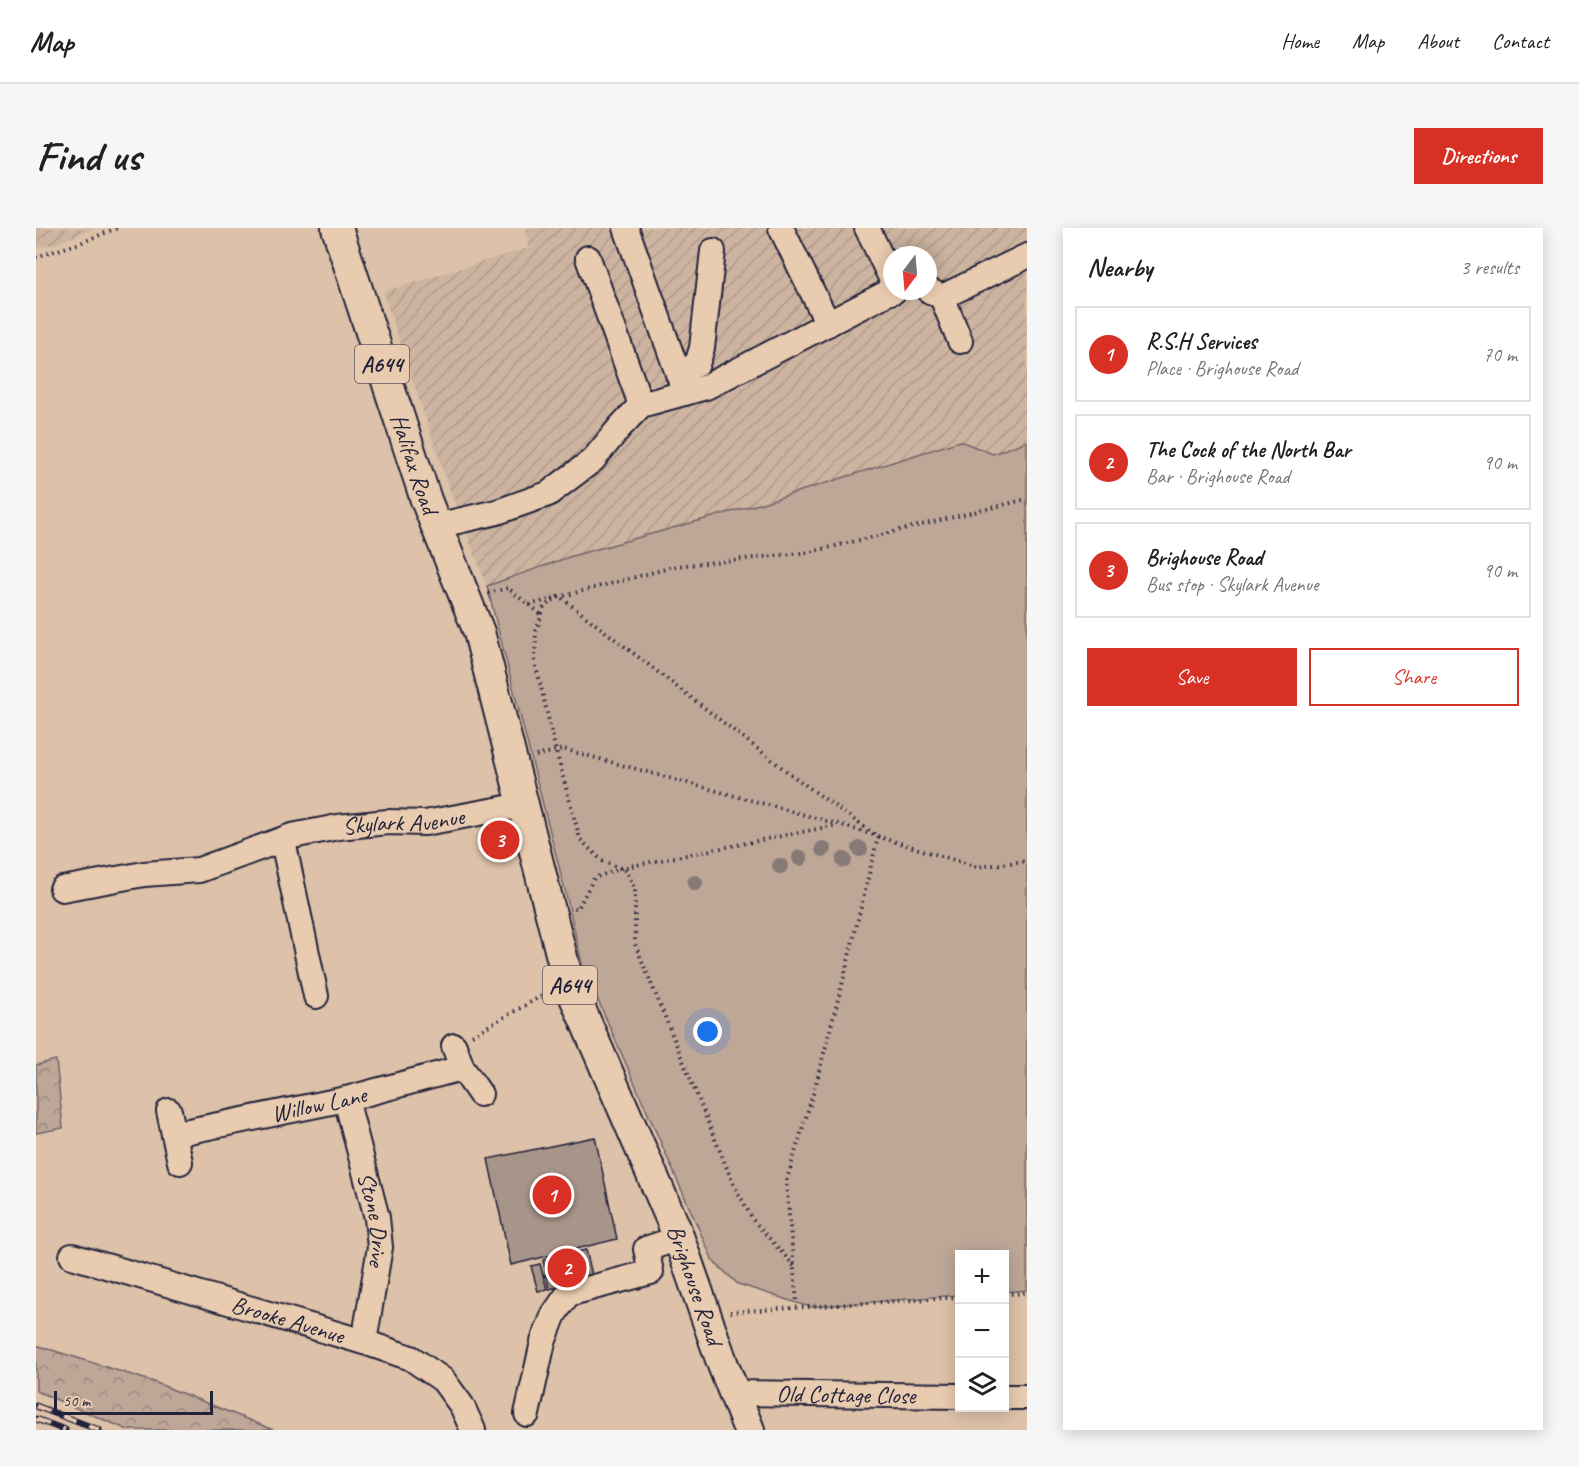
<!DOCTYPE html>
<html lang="en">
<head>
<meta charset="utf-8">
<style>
  :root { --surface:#fff; --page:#f6f6f6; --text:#202124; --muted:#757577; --line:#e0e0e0; --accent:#d93025 }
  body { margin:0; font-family:Caveat,sans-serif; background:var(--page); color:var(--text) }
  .controls { position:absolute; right:18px; bottom:18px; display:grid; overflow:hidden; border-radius:0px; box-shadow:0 3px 15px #0003 }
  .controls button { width:54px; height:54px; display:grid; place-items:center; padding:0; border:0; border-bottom:2px solid var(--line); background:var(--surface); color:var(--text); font:30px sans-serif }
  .compass { position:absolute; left:847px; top:18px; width:54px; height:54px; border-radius:50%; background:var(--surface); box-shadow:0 3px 15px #0003; rotate:196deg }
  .scale { position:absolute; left:18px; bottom:15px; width:159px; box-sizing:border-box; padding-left:6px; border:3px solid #22223b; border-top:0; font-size:16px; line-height:21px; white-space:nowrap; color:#22223b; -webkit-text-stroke:4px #e9ccb0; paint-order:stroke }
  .you { position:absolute; left:672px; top:804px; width:21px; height:21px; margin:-15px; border:4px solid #fff; border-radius:50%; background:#1a73e8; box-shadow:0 0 0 9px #1a73e833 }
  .badge { display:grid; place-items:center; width:39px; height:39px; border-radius:50%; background:var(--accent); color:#fff; font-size:20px; font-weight:700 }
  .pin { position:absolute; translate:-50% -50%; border:3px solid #fff; box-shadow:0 2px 6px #0006 }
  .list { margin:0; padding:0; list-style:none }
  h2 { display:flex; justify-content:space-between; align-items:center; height:78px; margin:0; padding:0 24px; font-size:26px }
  h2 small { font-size:20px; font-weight:400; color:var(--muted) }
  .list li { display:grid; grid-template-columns:39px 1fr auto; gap:18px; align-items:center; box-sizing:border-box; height:96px; margin:0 12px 12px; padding:0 12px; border:2px solid var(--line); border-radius:0px }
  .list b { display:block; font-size:22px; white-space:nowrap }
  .list p { margin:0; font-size:20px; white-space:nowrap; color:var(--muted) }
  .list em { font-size:20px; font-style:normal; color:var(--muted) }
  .actions { display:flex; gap:12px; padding:18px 24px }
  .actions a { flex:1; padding:14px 0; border:2px solid var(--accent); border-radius:0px; text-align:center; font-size:21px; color:var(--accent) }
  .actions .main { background:var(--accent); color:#fff }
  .icon { flex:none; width:33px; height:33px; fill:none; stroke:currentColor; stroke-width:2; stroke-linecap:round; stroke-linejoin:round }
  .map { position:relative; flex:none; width:991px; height:1202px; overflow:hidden; border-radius:0px }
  header { display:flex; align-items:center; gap:36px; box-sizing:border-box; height:84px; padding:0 30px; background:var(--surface); border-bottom:2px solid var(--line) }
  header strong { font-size:28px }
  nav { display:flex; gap:33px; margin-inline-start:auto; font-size:21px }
  .intro { display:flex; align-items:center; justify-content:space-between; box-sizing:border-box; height:144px; padding:0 36px }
  h1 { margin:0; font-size:42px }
  .button { padding:15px 27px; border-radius:0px; background:var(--accent); color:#fff; font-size:21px; font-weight:700 }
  main { display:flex; gap:36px; padding:0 36px }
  aside { flex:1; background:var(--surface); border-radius:0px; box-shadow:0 3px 15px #0003 }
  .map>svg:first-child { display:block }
</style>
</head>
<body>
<header>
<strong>Map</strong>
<nav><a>Home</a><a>Map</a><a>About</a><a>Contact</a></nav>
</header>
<div class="intro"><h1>Find us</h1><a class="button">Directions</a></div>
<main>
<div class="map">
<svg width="991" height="1202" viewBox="0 0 991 1202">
  <defs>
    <pattern id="industrial-furrows" width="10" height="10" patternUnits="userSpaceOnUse" patternTransform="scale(1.5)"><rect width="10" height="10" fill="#cdb4a0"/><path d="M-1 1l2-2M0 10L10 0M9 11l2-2" fill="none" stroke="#b09a8b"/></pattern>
    <pattern id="forest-crowns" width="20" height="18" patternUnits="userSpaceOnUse" patternTransform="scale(1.5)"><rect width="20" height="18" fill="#bea797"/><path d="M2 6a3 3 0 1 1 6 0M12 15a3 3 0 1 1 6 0" fill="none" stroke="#9a887c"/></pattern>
  </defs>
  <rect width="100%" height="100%" fill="#ddc2a9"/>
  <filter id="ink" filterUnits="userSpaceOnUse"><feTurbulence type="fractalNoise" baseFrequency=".0167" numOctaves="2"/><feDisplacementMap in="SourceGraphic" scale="12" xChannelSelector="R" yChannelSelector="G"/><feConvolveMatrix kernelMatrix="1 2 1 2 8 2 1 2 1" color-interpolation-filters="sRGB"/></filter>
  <g filter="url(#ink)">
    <g fill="url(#industrial-furrows)" fill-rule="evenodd">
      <polygon points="0,0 58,0 19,16 0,20"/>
      <path d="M490,0H991V213L957,226L723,276L536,328L451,358L412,257L347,64L492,20ZM856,27H892V63H856Z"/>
    </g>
    <polygon fill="#bea797" stroke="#706469" stroke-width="1.5" points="924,213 957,226 991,213 991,1062 969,1064 969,1026 924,1026 923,1067 774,1079 702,1056 677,1033 546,736 531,670 451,358 536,328 723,276"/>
    <g fill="url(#forest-crowns)" stroke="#706469" stroke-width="1.5">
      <polygon points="20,832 27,900 0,905 0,837"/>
      <polygon points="0,1117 118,1154 238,1202 92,1202 0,1163"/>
    </g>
    <g fill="#a8958a" stroke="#22223b" stroke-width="1.5">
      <polygon points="559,909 581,1011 475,1037 452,931"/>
      <polygon points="550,1022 557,1051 513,1061 507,1032"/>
      <polygon points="504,1036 511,1061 502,1063 495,1038"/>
    </g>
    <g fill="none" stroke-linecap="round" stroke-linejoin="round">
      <g stroke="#22223b" stroke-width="28">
        <g id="minor">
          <polyline points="590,0 649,165"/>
          <polyline points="745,0 792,96"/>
          <polyline points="831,0 856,52"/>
          <polyline points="552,30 605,177"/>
          <polyline points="892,62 906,69 924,113"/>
          <polyline points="906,69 991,28"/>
          <polyline points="642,146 661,136 666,120 677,23"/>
          <polyline points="400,298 461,284 512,266 557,232 584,199 605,177 670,159 851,65 858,63"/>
          <polyline points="247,613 280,768"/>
          <path id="s1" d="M26,661L108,646L163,642L256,608L302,599L352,594L389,595L487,577"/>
          <polyline points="418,818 426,840 444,866"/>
          <path id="s2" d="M310,871L341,990L344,1019L328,1114"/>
          <polyline points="133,883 144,934"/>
          <path id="s3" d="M138,906L310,871L426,840"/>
          <path id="s4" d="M36,1028L328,1114L375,1130L407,1152L426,1178L437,1202"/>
          <path id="s5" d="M698,1165L924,1168"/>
          <polyline points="969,1169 991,1169"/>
          <polyline points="491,1186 507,1114 518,1086 532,1066 615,1044 610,1021 643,1010"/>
        </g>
      </g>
      <g stroke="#22223b" stroke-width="34">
        <g id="major">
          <path id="s6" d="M301,0L390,272L443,404L532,753L640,1002L687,1137L713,1202"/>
        </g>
      </g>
      <g stroke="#22223b" stroke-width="4" stroke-dasharray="1.5 4.5" stroke-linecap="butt">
        <polyline points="0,29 44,15 81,0"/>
        <polyline points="452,365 472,360 493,377 641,338 775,324 991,271"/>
        <polyline points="494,377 505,387"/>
        <polyline points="500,528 527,521 802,596 941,639 991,633"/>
        <polyline points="538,680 542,680 558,650 585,640 801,597"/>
        <polyline points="436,807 511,765"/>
        <polyline points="758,1038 717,992 697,955 599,716 599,662 591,643 566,633 544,611 520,523 499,434 500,404 508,379 523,368 757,548 842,609 808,749 778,863 750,954 761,1075"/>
        <polyline points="508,1048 510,1047"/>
        <polyline points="969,1066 991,1065"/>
        <polyline points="694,1084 924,1069"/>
      </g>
      <use href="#minor" stroke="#e9ccb0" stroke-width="24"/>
      <use href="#major" stroke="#e9ccb0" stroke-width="30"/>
      <g stroke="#22223b" stroke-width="7">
        <g id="rail">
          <polyline points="0,1178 63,1202"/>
          <polyline points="0,1191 29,1202"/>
        </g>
      </g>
      <use href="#rail" stroke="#e9ccb0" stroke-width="4.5" stroke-dasharray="14" stroke-linecap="butt"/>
    </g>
    <g fill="#877976">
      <circle cx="787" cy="621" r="8"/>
      <circle cx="824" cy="621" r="8"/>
      <circle cx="764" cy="630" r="8"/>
      <circle cx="808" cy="632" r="8"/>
      <circle cx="744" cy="638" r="8"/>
      <circle cx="659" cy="655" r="8"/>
    </g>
  </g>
  <g text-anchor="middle" stroke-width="4.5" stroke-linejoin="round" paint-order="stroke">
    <g fill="#e9ccb0" stroke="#5e555e" stroke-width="1.5">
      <rect x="319" y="117" width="54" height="38" rx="4.5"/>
      <rect x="507" y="738" width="54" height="38" rx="4.5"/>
    </g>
    <g font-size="22" font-weight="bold" fill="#22223b">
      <text x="346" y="144">A644</text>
      <text x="534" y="765">A644</text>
    </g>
    <g font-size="24" fill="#22223b" stroke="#e9ccb0">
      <text dy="8" stroke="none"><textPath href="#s6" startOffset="248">Halifax Road</textPath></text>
      <text dy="8" stroke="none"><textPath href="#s1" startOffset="350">Skylark Avenue</textPath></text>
      <text dy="8" stroke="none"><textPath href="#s3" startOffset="148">Willow Lane</textPath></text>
      <text dy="8" stroke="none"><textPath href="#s2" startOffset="124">Stone Drive</textPath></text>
      <text dy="8" stroke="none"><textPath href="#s6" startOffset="1118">Brighouse Road</textPath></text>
      <text dy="8" stroke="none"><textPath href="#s4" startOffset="225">Brooke Avenue</textPath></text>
      <text dy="8" stroke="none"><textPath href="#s5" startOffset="112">Old Cottage Close</textPath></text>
    </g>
  </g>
</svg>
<div class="controls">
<button>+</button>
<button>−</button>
<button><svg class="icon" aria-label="layers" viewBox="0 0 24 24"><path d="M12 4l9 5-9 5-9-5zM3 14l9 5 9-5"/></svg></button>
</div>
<svg class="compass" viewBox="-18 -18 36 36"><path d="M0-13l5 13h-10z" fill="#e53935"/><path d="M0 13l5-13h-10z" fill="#757577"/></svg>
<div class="scale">50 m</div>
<div class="you"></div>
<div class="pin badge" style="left:516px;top:967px">1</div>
<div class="pin badge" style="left:531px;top:1040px">2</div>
<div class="pin badge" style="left:464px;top:612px">3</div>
</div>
<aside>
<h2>Nearby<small>3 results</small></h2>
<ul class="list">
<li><span class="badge">1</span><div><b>R.S.H Services</b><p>Place · Brighouse Road</p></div><em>70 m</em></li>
<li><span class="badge">2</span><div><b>The Cock of the North Bar</b><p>Bar · Brighouse Road</p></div><em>90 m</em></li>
<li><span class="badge">3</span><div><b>Brighouse Road</b><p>Bus stop · Skylark Avenue</p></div><em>90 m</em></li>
</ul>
<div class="actions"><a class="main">Save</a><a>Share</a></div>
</aside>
</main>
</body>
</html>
